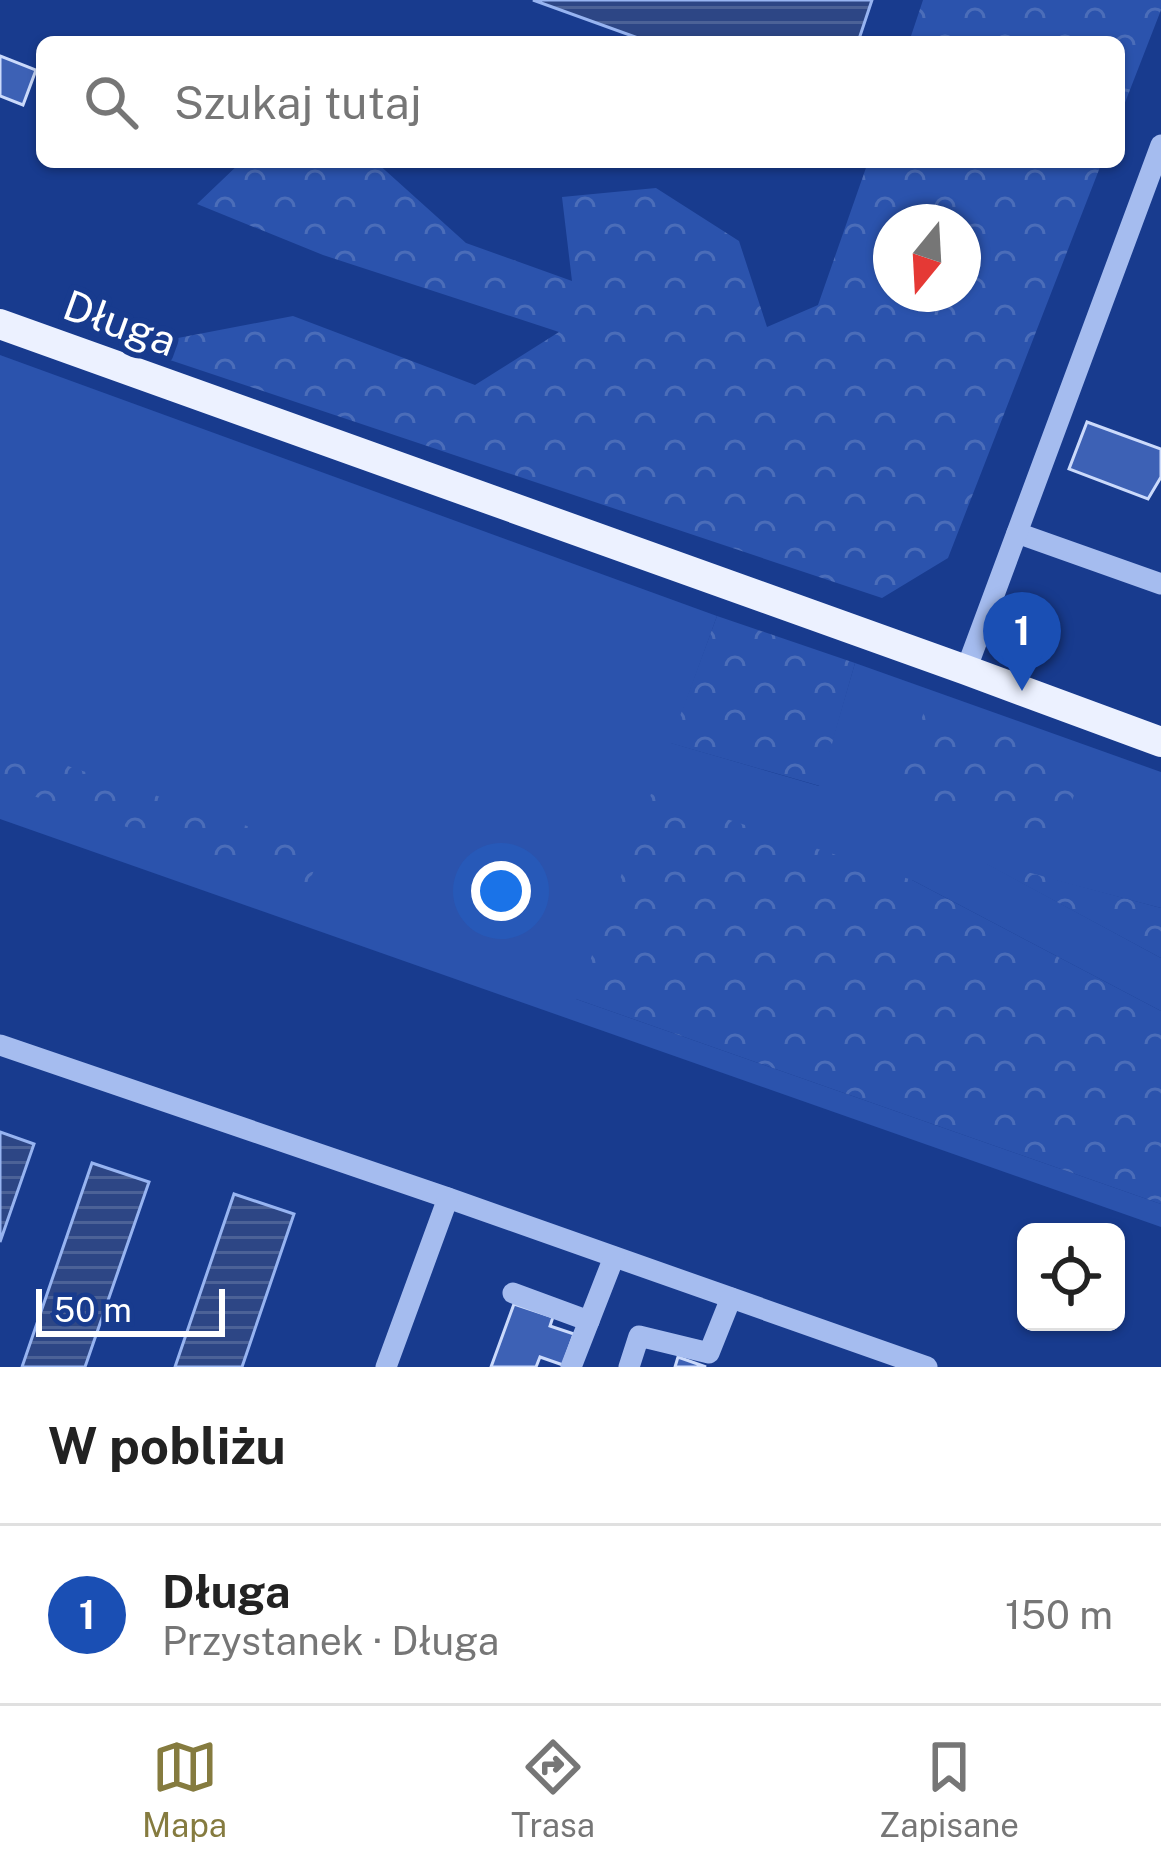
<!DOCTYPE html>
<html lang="pl">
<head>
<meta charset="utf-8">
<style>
  :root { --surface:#fff; --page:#f2f2f2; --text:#222; --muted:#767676; --line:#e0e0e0; --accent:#857b3f }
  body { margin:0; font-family:"Public Sans",sans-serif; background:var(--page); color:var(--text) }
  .controls { position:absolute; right:36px; bottom:36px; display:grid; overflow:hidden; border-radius:18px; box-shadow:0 3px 9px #0004 }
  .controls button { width:108px; height:108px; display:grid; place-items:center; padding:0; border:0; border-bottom:3px solid var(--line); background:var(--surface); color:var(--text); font:60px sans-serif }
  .compass { position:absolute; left:873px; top:204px; width:108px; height:108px; border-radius:50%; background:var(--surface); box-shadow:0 3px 9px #0004; rotate:198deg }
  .scale { position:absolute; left:36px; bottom:30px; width:189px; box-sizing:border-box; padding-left:12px; border:6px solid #fff; border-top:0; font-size:33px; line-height:42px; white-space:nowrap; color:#fff; -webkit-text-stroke:9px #183b8e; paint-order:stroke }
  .you { position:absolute; left:501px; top:891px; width:42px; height:42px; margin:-30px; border:9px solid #fff; border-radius:50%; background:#1a73e8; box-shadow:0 0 0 18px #1a73e833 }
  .badge { display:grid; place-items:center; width:78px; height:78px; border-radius:50%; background:var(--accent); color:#fff; font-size:39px; font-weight:700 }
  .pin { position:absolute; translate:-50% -99px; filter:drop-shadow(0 3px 6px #0008) }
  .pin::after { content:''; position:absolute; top:63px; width:42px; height:36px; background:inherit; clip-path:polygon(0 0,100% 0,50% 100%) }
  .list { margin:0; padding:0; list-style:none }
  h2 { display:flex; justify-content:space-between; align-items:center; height:156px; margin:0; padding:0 48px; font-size:51px }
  h2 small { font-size:39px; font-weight:400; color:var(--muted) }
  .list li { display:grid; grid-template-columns:78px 1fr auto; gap:36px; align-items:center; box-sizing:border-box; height:180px; padding:0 48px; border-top:3px solid var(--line) }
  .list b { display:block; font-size:45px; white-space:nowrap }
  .list p { margin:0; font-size:39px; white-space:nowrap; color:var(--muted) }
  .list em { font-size:39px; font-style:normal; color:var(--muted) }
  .icon { flex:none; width:66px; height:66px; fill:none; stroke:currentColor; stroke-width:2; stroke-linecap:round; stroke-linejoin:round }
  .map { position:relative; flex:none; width:1161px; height:1367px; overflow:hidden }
  .search { position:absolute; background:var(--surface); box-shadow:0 3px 9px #0004; left:36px; right:36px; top:36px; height:132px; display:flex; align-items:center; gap:30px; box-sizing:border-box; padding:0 42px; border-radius:18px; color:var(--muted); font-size:45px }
  .sheet { height:336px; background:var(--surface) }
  nav { display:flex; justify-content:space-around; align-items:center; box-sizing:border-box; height:168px; border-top:3px solid var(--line); background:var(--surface); font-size:33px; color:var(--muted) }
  nav a { display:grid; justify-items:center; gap:6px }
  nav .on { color:var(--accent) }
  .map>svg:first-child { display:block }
</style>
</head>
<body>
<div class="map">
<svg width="1161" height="1367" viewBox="0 0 1161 1367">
  <defs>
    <pattern id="forest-crowns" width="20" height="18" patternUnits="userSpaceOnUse" patternTransform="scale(3)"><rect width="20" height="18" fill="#2b53ad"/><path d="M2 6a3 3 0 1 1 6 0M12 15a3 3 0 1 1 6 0" fill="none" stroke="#4b6db9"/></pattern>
    <pattern id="water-rules" width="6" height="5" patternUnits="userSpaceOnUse" patternTransform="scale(3)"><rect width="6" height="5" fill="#2d4685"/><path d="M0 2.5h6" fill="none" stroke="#4c6297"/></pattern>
  </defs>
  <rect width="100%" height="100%" fill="#183b8e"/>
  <polygon fill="#2b53ad" points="0,355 717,616 671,743 819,786 855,663 1161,772 1161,908 982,861 1161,958 1161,1011 912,880 576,999 1161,1204 1161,1227 0,819"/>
  <g fill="url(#forest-crowns)" fill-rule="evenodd">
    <polygon points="923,0 1161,0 1161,10 1119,118 1119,42 909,42"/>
    <path d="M241,162H376L466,243L572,281L562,197L656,188L739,241L767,327L818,305L868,162H1102L948,558L882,598L131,347L293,316L475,385L559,332L323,255L197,204ZM891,222H963V294H891Z"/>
    <polygon points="717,616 855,663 820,786 670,743"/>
    <polygon points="926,707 1087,762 1055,844 895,787"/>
    <polygon points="8,746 322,851 307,887 0,785 0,769"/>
    <polygon points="651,794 912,880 1161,1011 1161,1204 576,999"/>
    <polygon points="975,858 1161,908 1161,958"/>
  </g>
  <g fill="url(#water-rules)" stroke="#97b4f1" stroke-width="3">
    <polygon points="533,0 872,0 858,42 649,42"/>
    <polygon points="0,1132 34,1144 0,1242"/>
    <polygon points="92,1163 149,1182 85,1367 22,1367"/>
    <polygon points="234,1194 294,1214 242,1367 175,1367"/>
  </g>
  <g fill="#3d61b5" stroke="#cbdafb" stroke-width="3">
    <polygon points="0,56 36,70 23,105 0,96"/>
    <polygon points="1087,422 1161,449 1161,477 1148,499 1069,469"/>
    <polygon points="1002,613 1025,621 1013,652 991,644"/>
    <polygon points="514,1304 553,1317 550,1326 574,1334 563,1365 540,1357 536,1367 491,1367"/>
    <polygon points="678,1357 706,1367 675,1367"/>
  </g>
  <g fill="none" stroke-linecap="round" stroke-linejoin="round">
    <g stroke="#a5bcef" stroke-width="21">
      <polyline points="1017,533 1161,584"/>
      <polyline points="966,670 1161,145"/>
      <polyline points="0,1045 448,1198 927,1367"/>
      <polyline points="513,1293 589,1321"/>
      <polyline points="386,1367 448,1198"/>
      <polyline points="571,1367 614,1257"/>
      <polyline points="629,1367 639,1336 709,1353 731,1298"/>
    </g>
    <polyline stroke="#ecf1ff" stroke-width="30" points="0,324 966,670 1161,742"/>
  </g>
  <g text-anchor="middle" stroke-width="12" stroke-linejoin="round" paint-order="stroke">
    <g font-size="42" fill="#fff" stroke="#183b8e">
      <text transform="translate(120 323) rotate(20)" y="15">Długa</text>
    </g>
  </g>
</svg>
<div class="controls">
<button><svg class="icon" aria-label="locate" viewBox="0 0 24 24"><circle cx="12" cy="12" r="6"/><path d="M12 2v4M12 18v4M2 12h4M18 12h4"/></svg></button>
</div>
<svg class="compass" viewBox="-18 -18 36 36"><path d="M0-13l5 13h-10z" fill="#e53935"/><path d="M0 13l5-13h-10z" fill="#767676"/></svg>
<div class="scale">50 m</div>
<div class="you"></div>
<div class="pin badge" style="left:1022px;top:691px;background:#1a4fb4">1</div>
<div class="search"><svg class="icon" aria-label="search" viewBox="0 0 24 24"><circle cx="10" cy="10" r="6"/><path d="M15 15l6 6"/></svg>Szukaj tutaj</div>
</div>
<section class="sheet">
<h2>W pobliżu<small></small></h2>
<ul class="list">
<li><span class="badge" style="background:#1a4fb4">1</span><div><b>Długa</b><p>Przystanek · Długa</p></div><em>150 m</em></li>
</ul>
</section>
<nav>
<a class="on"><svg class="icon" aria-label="map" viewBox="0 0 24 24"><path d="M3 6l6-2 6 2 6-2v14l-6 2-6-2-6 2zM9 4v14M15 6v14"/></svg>Mapa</a>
<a><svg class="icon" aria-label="directions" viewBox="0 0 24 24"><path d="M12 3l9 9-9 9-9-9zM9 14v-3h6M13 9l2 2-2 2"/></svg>Trasa</a>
<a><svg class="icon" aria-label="saved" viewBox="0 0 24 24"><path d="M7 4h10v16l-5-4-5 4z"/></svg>Zapisane</a>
</nav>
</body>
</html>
